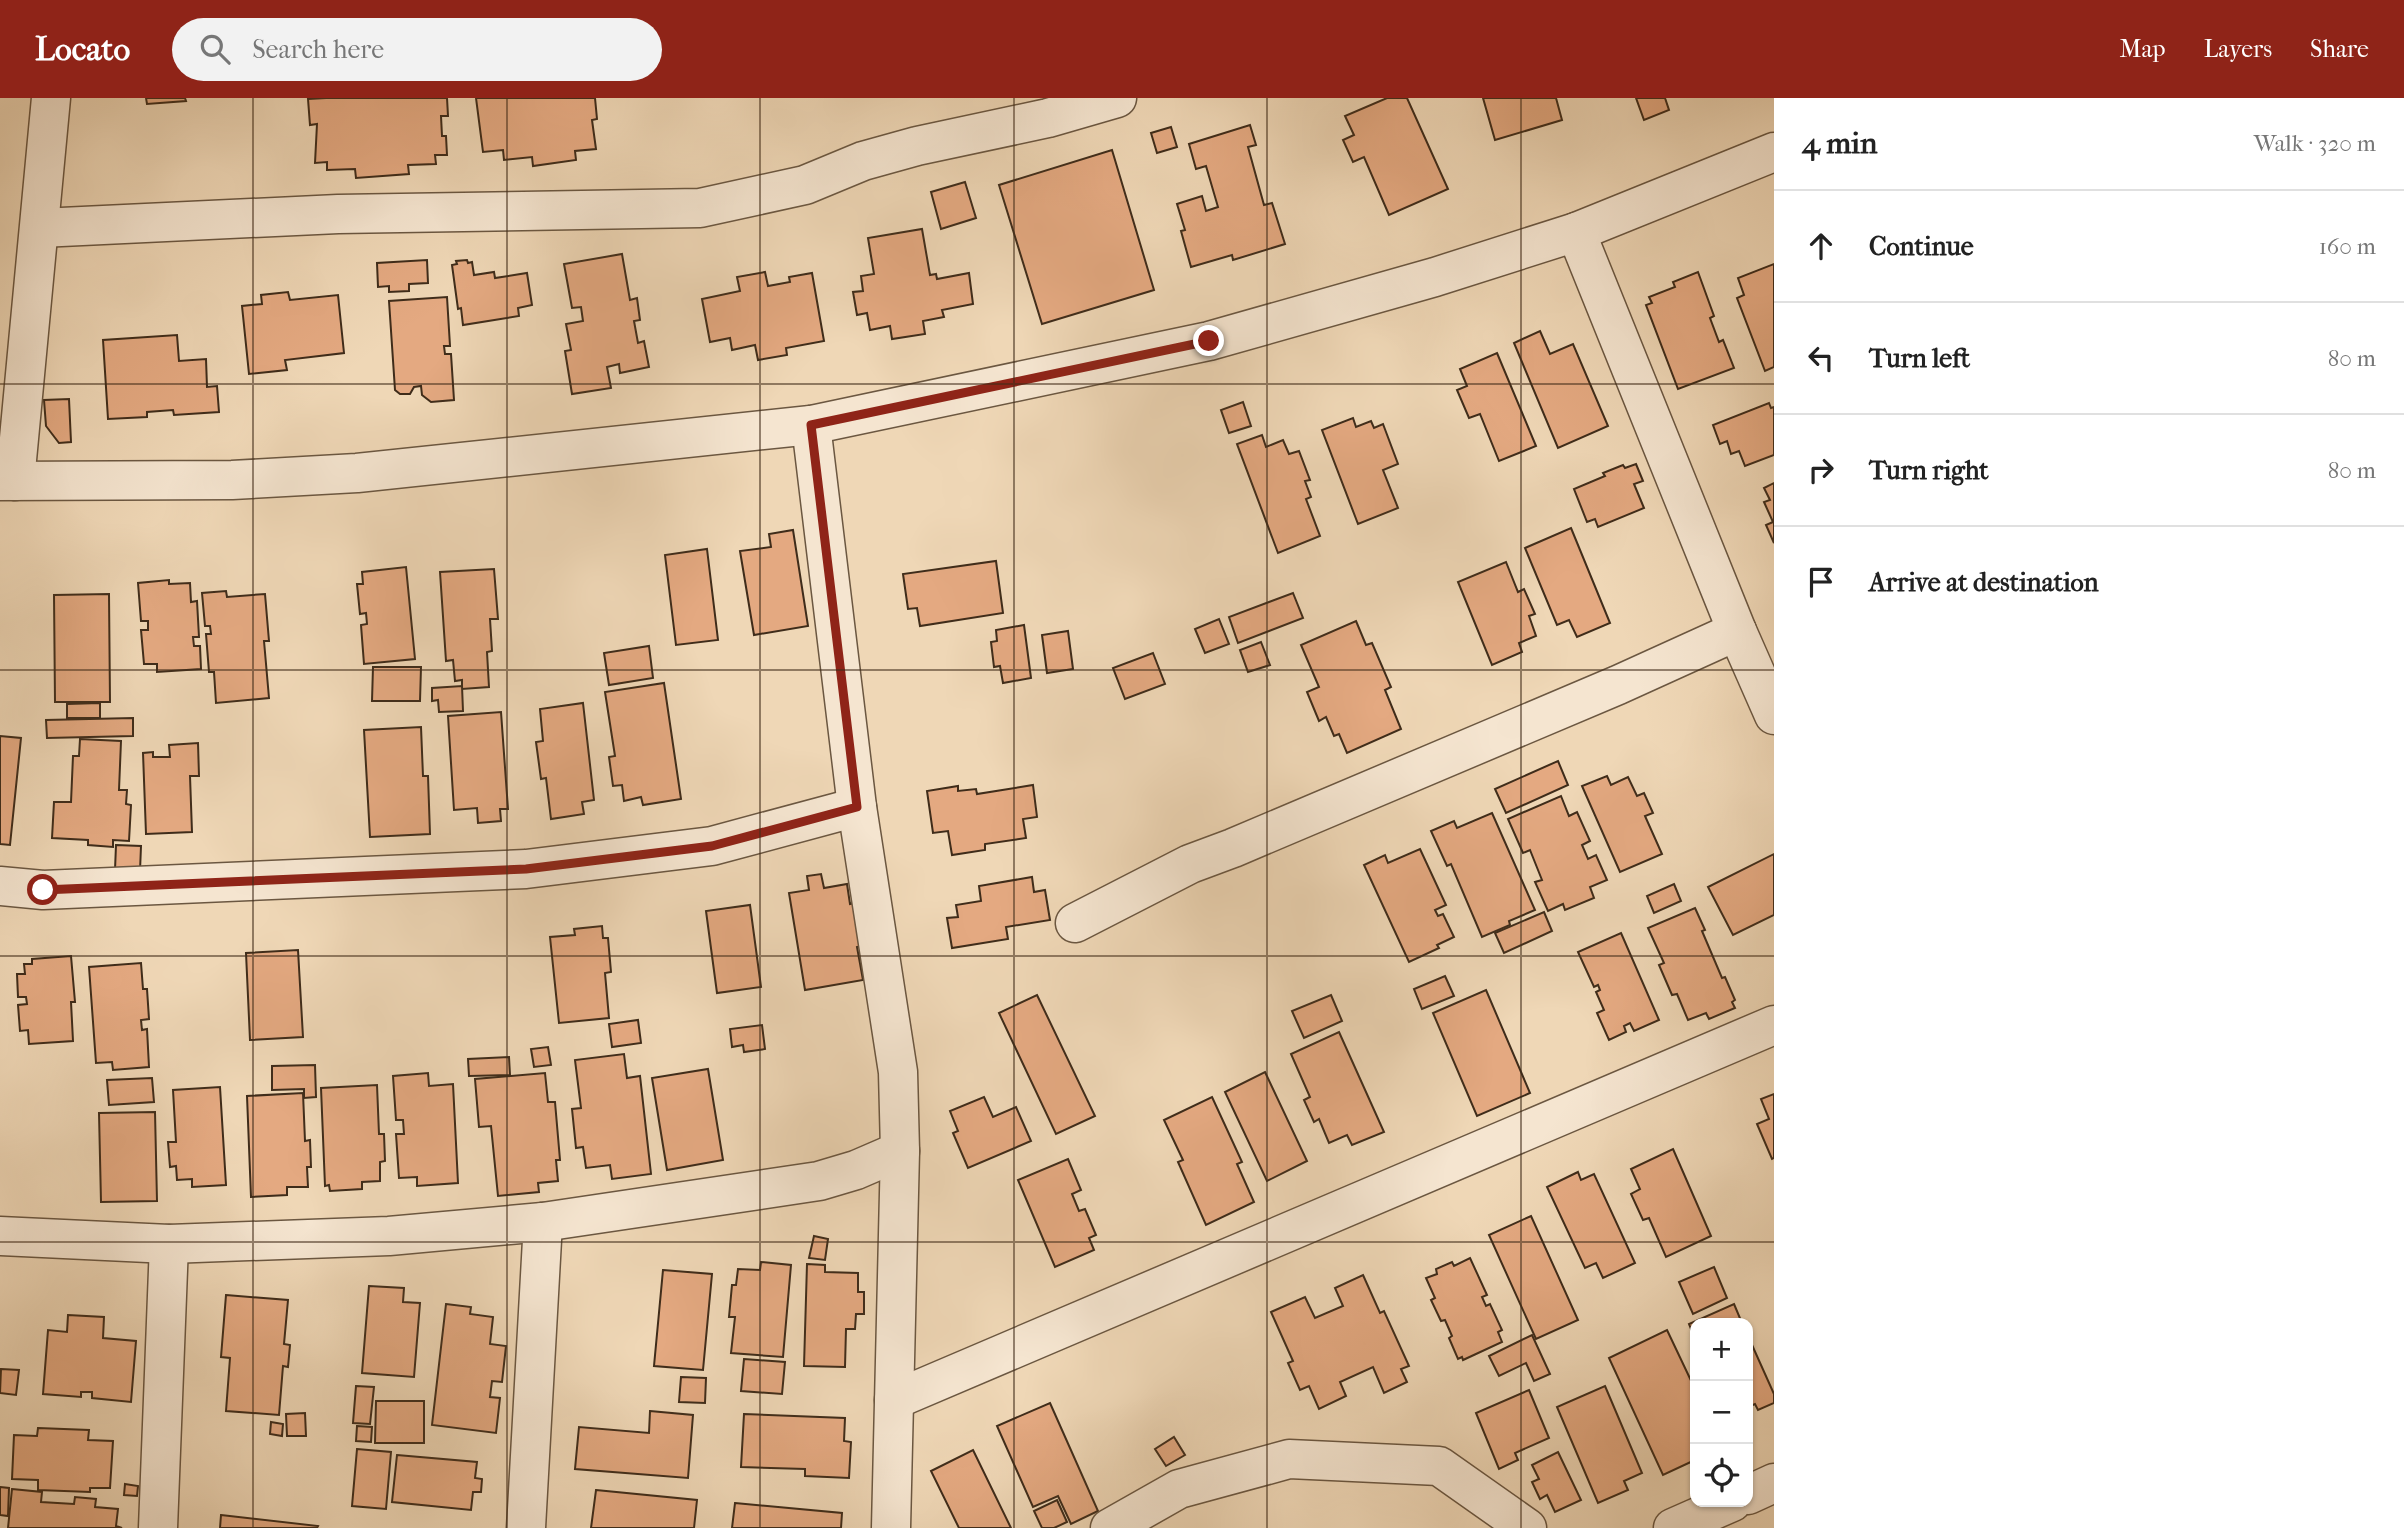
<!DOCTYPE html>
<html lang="en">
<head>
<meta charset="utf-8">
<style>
  :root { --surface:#fff; --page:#f2f2f2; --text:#222; --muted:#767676; --line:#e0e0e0; --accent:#8f2418 }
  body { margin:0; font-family:"IM FELL French Canon",serif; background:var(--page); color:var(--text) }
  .controls { position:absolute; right:21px; bottom:21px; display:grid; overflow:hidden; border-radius:14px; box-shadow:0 2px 5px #0004 }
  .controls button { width:63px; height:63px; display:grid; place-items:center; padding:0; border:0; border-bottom:2px solid var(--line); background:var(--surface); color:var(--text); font:35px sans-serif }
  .stop { position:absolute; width:21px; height:21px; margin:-16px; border:5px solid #8f2418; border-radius:50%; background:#fff }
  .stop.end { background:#8f2418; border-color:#fff; box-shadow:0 2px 7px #0008 }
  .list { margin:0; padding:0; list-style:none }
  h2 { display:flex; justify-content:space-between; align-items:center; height:91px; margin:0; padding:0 28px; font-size:30px }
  h2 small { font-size:23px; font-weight:400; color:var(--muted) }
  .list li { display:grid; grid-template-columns:46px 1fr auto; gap:21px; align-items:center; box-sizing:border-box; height:112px; padding:0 28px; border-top:2px solid var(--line) }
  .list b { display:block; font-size:26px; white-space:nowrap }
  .list em { font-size:23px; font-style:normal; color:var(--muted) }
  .icon { flex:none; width:38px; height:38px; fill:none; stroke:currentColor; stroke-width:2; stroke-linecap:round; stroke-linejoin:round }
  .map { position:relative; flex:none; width:1774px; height:1430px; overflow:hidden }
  header { display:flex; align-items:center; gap:42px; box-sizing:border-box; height:98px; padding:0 35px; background:var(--accent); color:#fff }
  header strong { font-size:33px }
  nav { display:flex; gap:38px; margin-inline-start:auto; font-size:24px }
  .search { width:490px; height:63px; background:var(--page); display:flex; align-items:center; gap:18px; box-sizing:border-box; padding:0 24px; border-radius:38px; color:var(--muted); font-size:26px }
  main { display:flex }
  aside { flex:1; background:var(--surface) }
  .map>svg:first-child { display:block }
</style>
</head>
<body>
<header>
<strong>Locato</strong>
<div class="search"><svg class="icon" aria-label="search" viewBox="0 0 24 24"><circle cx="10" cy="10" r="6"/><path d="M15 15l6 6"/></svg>Search here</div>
<nav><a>Map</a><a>Layers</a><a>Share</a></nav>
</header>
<main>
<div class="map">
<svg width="1774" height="1430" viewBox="0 0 1774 1430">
  <rect width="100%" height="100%" fill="#efd7b6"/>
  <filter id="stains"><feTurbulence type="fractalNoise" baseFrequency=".00286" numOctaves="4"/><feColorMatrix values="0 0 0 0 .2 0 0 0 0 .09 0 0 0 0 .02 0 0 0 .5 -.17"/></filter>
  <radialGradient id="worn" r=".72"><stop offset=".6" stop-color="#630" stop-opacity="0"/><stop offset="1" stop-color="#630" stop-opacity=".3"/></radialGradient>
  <g fill="#e4a981" stroke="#3f2c1a" stroke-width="2">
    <polygon points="146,0 185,0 186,3 147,6"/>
    <polygon points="326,0 447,0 448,18 441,18 442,38 446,38 447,57 435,57 436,66 408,67 409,76 356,80 355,71 327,72 327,64 315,65 317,26 310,27 308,1"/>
    <polygon points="476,0 595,0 597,21 592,22 596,51 575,53 576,62 533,68 532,59 504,62 503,52 483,54"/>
    <polygon points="1387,0 1407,0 1448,91 1389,117 1364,59 1353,64 1343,42 1354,37 1345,18"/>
    <polygon points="1483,0 1556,0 1562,22 1495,42"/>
    <polygon points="1636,0 1665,0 1669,12 1644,22"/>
    <polygon points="1250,27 1256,47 1248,49 1264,107 1272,105 1285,146 1233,162 1232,157 1191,169 1181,133 1185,132 1177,106 1202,98 1206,113 1218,109 1206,68 1196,71 1189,46"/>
    <polygon points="1171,29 1177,49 1157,55 1151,35"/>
    <polygon points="1112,52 1154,192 1042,226 999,87"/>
    <polygon points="965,84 976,120 941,131 931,94"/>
    <polygon points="922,131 930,177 936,176 937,181 969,175 973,206 942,212 944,219 923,223 925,236 892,241 890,228 870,232 867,215 857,217 853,194 863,193 861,178 874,176 868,140"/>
    <polygon points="622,156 630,202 637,200 640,222 634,223 638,245 644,243 649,269 620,275 619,266 607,269 611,290 572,296 565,253 571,252 566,226 583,223 581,209 572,210 564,166"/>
    <polygon points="427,162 428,185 409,186 409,193 389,194 389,188 378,189 377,165"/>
    <polygon points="467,162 468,165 472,164 474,177 494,174 495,180 527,175 532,207 518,210 519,218 463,227 461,210 458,211 452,167 457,166 456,163"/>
    <polygon points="1774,166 1774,269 1765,273 1737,200 1744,197 1738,180"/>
    <polygon points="765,174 768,188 790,184 789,179 812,175 824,243 786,250 787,257 758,262 755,247 732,252 730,240 710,244 702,201 740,193 737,179"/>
    <polygon points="1698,174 1714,218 1710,220 1719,244 1723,242 1734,270 1678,291 1646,207 1652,205 1649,199 1675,189 1673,184"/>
    <polygon points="288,194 290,202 338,197 344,255 285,262 287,272 249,276 242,208 262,206 261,197"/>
    <polygon points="447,199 450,248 444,248 445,256 451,256 454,302 431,304 422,297 421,288 414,289 410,296 400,296 395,292 389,203"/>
    <polygon points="1540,233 1550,256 1573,246 1608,328 1558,350 1514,245"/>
    <polygon points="177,237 179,263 206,261 207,289 217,288 219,314 174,317 173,312 147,314 147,319 108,321 103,242"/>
    <polygon points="1497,255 1536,348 1499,363 1480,316 1469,320 1457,292 1467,288 1460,271"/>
    <polygon points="69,301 71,344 59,345 46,328 44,302"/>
    <polygon points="1243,304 1251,328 1229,335 1221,312"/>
    <polygon points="1769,305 1771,310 1774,309 1774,357 1745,368 1739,353 1731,356 1727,343 1720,346 1713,327"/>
    <polygon points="1353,320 1356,329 1371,323 1374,330 1383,326 1398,366 1383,372 1398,410 1358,426 1322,332"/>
    <polygon points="1262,337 1266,349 1283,342 1289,356 1299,353 1310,382 1305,383 1311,399 1306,401 1320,438 1278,455 1237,346"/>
    <polygon points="1636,366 1643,383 1634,386 1644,410 1598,429 1595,421 1587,424 1574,391 1605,378 1603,375 1623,367 1625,370"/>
    <polygon points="1774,385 1774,445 1766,427 1773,424 1764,404 1770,402 1764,390"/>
    <polygon points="1571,430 1610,525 1577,539 1569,522 1557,527 1525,450"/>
    <polygon points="793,432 808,528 754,537 740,453 771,449 769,436"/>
    <polygon points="707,451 718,542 676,547 665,457"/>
    <polygon points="996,463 1003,515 920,528 917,510 908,511 903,476"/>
    <polygon points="1506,464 1518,494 1524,491 1535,516 1529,518 1536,538 1519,545 1522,554 1492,567 1458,484"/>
    <polygon points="406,469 415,561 364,566 361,527 367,526 366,515 360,516 357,486 363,486 362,474"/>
    <polygon points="494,471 498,521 490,521 492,553 487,554 489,589 462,591 462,582 455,583 453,562 446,563 440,474"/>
    <polygon points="169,482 169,486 190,485 191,504 197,503 199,539 193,539 194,548 200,548 201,571 157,574 157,566 144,566 141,532 148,532 148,523 141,523 138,485"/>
    <polygon points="226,493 227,499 265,496 269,543 264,543 269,600 216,605 214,574 209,574 206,536 211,536 210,528 205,528 202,495"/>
    <polygon points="1293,495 1303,520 1238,545 1229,519"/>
    <polygon points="109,496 110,604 55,604 54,497"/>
    <polygon points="1219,521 1229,546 1205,555 1195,531"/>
    <polygon points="1356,523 1366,547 1372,545 1391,589 1385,592 1401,631 1347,655 1339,636 1334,638 1326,619 1319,623 1307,594 1319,589 1301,547"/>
    <polygon points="1024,527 1031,580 1003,585 1000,568 994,569 991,544 997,543 996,532"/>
    <polygon points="1068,533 1073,571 1047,575 1042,537"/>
    <polygon points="1261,544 1270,567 1248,574 1240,552"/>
    <polygon points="649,548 653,580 609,587 604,555"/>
    <polygon points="1153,555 1165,586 1125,601 1113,570"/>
    <polygon points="373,569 421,569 420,603 372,603"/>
    <polygon points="664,585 681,701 643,707 641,699 624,703 622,687 613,688 609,659 615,658 605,594"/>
    <polygon points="462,588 463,613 439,614 438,602 432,603 432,590"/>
    <polygon points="100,605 100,620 67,620 67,606"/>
    <polygon points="583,605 594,702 582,704 584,716 551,721 546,680 541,681 536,644 543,643 540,611"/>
    <polygon points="501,614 508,711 500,711 501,723 478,725 477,710 454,712 448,618"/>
    <polygon points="133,620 133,638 47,640 46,622"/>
    <polygon points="421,629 423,678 428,678 430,736 370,739 364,632"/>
    <polygon points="0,638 21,640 10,747 0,746"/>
    <polygon points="80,641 121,643 119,692 127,692 126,706 131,707 129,743 113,742 113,749 88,747 88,742 52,740 54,704 71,704 73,658 79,658"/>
    <polygon points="198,645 199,678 190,678 192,734 146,736 143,655 153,654 153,659 170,659 169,647"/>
    <polygon points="1558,663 1568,687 1506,715 1495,691"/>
    <polygon points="1607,678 1611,687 1628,679 1637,698 1644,695 1653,715 1645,718 1662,756 1620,774 1582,688"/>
    <polygon points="1033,687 1037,719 1023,721 1026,740 985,746 985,752 952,757 948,733 933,735 927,693 958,688 958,693 976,691 977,696"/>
    <polygon points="1561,698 1569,718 1577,714 1590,743 1582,747 1588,761 1596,757 1607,782 1590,789 1594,800 1565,812 1563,806 1548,813 1535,784 1542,782 1530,752 1523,755 1508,721"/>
    <polygon points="1492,715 1535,812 1509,823 1510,827 1482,839 1451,766 1447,768 1431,733 1454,723 1457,730"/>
    <polygon points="116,747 141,748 140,773 115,772"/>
    <polygon points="1420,751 1446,807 1435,812 1438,818 1443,816 1454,839 1437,847 1439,850 1409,864 1364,767 1385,757 1388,765"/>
    <polygon points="1774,756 1774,817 1733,837 1708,789"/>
    <polygon points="821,776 824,790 847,786 850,806 860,804 867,847 857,849 863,882 805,892 789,795 809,792 807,778"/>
    <polygon points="1032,779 1034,794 1045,792 1050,822 1006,829 1008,841 952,850 947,820 958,819 956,807 981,803 979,788"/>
    <polygon points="1674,786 1681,803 1654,815 1647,798"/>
    <polygon points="750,807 761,889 717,895 706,813"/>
    <polygon points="1695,810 1705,832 1702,833 1722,880 1725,879 1735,902 1732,904 1735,910 1709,921 1706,915 1688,922 1677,896 1672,897 1659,867 1664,865 1648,830"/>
    <polygon points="1544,814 1552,833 1504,855 1495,835"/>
    <polygon points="602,828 603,840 608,840 611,874 605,875 609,920 559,925 550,839 575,837 574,831"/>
    <polygon points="1621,835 1659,922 1634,933 1630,925 1624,928 1626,934 1609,942 1597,915 1604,912 1596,894 1600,892 1598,887 1594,889 1578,854"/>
    <polygon points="298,852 303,939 250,942 246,855"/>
    <polygon points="71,858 75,904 71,904 73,943 29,946 28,932 20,933 18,907 27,906 26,899 18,899 17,876 25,876 24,866 32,866 32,861"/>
    <polygon points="141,865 143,891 147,891 149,921 141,922 142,932 147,931 149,969 113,972 112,964 96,965 89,869"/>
    <polygon points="1445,878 1454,898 1422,911 1414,891"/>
    <polygon points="1486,892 1530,995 1477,1018 1433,915"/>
    <polygon points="1037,897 1095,1018 1056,1036 999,915"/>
    <polygon points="1331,897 1342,923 1304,940 1292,913"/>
    <polygon points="638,922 641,945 612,949 609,926"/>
    <polygon points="762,927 765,951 744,954 743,947 732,949 730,931"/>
    <polygon points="1339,934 1384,1034 1352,1047 1347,1037 1329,1045 1319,1021 1314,1024 1304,1002 1310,999 1291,956"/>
    <polygon points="548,949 551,967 534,969 531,951"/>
    <polygon points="624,956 627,980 640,978 651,1076 612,1081 610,1067 586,1070 583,1049 576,1050 572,1011 581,1010 575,962"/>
    <polygon points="509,959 510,977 469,978 468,961"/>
    <polygon points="315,967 316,999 304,1000 304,991 272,992 272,968"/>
    <polygon points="708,971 723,1062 667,1072 652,980"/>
    <polygon points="1265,974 1307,1063 1267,1083 1225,994"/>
    <polygon points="428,975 429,988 453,986 458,1085 417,1088 417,1079 399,1080 396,1036 404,1036 403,1022 396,1022 393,978"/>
    <polygon points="545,975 548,1004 555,1004 560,1062 556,1062 558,1083 538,1085 539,1094 498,1098 491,1028 479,1029 475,981"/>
    <polygon points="152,980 154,1004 109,1007 107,982"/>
    <polygon points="377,987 379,1036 384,1036 385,1063 380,1064 380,1083 362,1084 362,1091 330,1093 329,1087 325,1088 321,990"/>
    <polygon points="220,989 226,1087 192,1089 192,1081 177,1082 176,1068 170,1069 168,1044 176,1044 173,992"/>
    <polygon points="303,995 305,1043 310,1042 311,1069 307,1069 308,1089 287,1089 287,1097 251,1099 247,998"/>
    <polygon points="1774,996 1774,1060 1772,1061 1757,1026 1769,1021 1761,1001"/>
    <polygon points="984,999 993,1019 1016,1009 1031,1043 968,1070 953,1035 958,1033 950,1013"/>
    <polygon points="1212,999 1242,1064 1237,1066 1254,1104 1206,1127 1178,1064 1183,1062 1164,1022"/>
    <polygon points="155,1014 157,1103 101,1104 99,1015"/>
    <polygon points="1673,1051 1711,1138 1666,1159 1649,1120 1643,1122 1631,1096 1640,1091 1631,1071"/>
    <polygon points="1068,1061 1081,1092 1072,1096 1079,1113 1085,1111 1096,1137 1089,1140 1094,1152 1055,1169 1018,1082"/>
    <polygon points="1578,1074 1581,1082 1594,1076 1635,1165 1603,1180 1596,1165 1585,1170 1547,1089"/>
    <polygon points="1531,1118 1578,1222 1536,1241 1489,1137"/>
    <polygon points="814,1138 828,1141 825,1162 809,1160"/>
    <polygon points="1470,1160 1487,1197 1482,1199 1486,1208 1490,1206 1502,1232 1498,1234 1502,1244 1463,1262 1462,1259 1458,1261 1449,1240 1452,1238 1445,1222 1441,1223 1431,1202 1435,1200 1426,1180 1437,1176 1436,1171 1452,1164 1454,1168"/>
    <polygon points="761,1164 791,1167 783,1259 731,1255 735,1219 729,1219 732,1187 736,1187 738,1171 760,1172"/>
    <polygon points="807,1166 825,1167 825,1174 858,1175 858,1194 864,1194 864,1216 856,1216 855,1231 846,1231 845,1269 804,1268"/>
    <polygon points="1714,1169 1727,1200 1693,1216 1679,1184"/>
    <polygon points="663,1172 712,1176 703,1272 654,1268"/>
    <polygon points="1363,1177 1380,1215 1384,1213 1409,1268 1401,1271 1407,1284 1384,1295 1373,1269 1340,1284 1346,1298 1319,1311 1309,1288 1300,1292 1288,1265 1293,1263 1271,1214 1305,1199 1315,1220 1343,1208 1335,1190"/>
    <polygon points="369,1188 404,1190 403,1204 420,1205 414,1279 362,1275"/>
    <polygon points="226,1197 288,1202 284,1246 290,1247 288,1269 283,1268 279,1317 226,1313 230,1260 221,1259"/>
    <polygon points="446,1206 471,1209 470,1216 493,1219 490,1246 506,1248 502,1284 492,1283 490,1299 500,1300 496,1335 432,1327"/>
    <polygon points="1734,1206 1742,1225 1695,1225 1695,1241 1689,1226"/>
    <polygon points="68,1217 104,1219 103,1240 136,1243 131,1304 92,1300 92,1294 81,1294 81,1299 43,1296 48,1232 67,1234"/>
    <polygon points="1667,1232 1695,1291 1695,1362 1663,1377 1609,1260"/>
    <polygon points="1532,1237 1550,1276 1534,1283 1526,1265 1499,1278 1489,1258"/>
    <polygon points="1748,1238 1774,1296 1774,1305 1758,1312 1755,1306 1748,1309"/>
    <polygon points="744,1261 785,1264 782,1296 741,1293"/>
    <polygon points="1,1271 19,1272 16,1297 0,1295"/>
    <polygon points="681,1279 706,1280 705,1305 679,1304"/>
    <polygon points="356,1288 374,1289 370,1326 353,1325"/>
    <polygon points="1605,1288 1642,1375 1624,1383 1628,1392 1598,1405 1557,1309"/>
    <polygon points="1529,1292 1549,1340 1515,1355 1518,1362 1499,1371 1476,1315"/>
    <polygon points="376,1303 424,1303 424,1345 375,1345"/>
    <polygon points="1050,1305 1098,1413 1071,1426 1058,1398 1033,1409 997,1328"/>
    <polygon points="650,1313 693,1317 688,1380 575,1371 579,1329 649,1335"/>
    <polygon points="305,1315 306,1338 287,1338 286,1316"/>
    <polygon points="744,1316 845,1320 844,1343 851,1344 849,1380 805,1378 805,1371 741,1369"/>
    <polygon points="271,1324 283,1326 282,1338 270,1336"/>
    <polygon points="357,1328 372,1329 371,1344 356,1343"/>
    <polygon points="38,1330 89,1332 88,1342 113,1343 110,1390 90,1390 90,1394 38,1392 38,1382 12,1381 14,1337 37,1338"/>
    <polygon points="1174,1339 1185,1357 1166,1368 1155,1351"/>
    <polygon points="357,1351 391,1354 386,1411 352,1408"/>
    <polygon points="973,1352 1011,1430 959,1430 931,1373"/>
    <polygon points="1558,1354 1581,1402 1555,1414 1547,1397 1540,1401 1532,1384 1539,1381 1532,1367"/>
    <polygon points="397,1357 477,1364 475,1380 482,1381 481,1394 473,1394 471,1412 392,1404"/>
    <polygon points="125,1386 138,1388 137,1398 124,1397"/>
    <polygon points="0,1389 9,1390 8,1418 0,1417"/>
    <polygon points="12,1391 42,1394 41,1404 74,1406 75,1399 96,1401 95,1409 118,1411 116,1428 122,1430 8,1430"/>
    <polygon points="596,1392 697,1402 694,1430 591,1430"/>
    <polygon points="1057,1402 1067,1424 1054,1430 1042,1430 1034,1413"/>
    <polygon points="735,1405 842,1415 841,1430 732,1430"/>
    <polygon points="221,1417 318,1428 317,1430 220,1430"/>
  </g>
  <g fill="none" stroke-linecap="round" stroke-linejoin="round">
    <g stroke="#6b5741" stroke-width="41">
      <g id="minor">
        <polyline points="40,130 338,116 700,110 805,87 863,63 917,48 1048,20 1117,0"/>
        <polyline points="1576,134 1737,533 1774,617"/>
        <polyline points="811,327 857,709 898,974 900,1053 891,1430"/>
        <polyline points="0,383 232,382 357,375 811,327 1209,243 1435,179 1576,134 1774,54"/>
        <polyline points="15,383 51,0"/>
        <polyline points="0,788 43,792 526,771 712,748 857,709"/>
        <polyline points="1075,825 1190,766 1233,750 1618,587 1737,533"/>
        <polyline points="0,1138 169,1146 389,1138 543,1124 819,1083 856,1072 900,1053"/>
        <polyline points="894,1302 1774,927"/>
        <polyline points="1748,1397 1774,1385"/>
        <polyline points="158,1430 169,1146"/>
        <polyline points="526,1430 543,1124"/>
        <polyline points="1110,1430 1179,1391 1289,1361 1439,1368 1527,1430"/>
        <polyline points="1673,1430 1732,1404"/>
      </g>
    </g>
    <use href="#minor" stroke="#f5e5d0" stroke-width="38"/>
  </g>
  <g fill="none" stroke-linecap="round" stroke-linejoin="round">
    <polyline stroke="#8f2418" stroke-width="9" points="43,792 526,771 712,748 857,709 811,327 1209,243"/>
  </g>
  <path fill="none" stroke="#3f2c1a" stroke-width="2" stroke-opacity="0.55" d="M253,0V1430M507,0V1430M760,0V1430M1014,0V1430M1267,0V1430M1521,0V1430M0,286H1774M0,572H1774M0,858H1774M0,1144H1774"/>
  <rect width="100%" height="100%" filter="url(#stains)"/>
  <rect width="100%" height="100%" fill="url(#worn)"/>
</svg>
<div class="controls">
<button>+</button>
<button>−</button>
<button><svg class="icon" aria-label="locate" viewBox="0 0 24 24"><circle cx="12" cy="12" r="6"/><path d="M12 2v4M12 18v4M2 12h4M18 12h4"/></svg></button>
</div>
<div class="stop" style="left:43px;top:792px"></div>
<div class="stop end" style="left:1209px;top:243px"></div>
</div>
<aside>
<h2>4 min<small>Walk · 320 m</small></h2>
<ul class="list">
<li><svg class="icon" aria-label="ahead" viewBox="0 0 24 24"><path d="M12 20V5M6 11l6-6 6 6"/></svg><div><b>Continue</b></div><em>160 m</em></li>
<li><svg class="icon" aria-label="left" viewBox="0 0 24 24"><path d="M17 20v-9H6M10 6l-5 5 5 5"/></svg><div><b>Turn left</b></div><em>80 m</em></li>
<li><svg class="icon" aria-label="right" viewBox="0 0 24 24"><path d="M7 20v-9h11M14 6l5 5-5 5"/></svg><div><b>Turn right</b></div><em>80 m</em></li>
<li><svg class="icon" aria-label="arrive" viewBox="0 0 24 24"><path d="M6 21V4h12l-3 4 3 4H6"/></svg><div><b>Arrive at destination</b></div></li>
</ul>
</aside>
</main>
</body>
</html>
